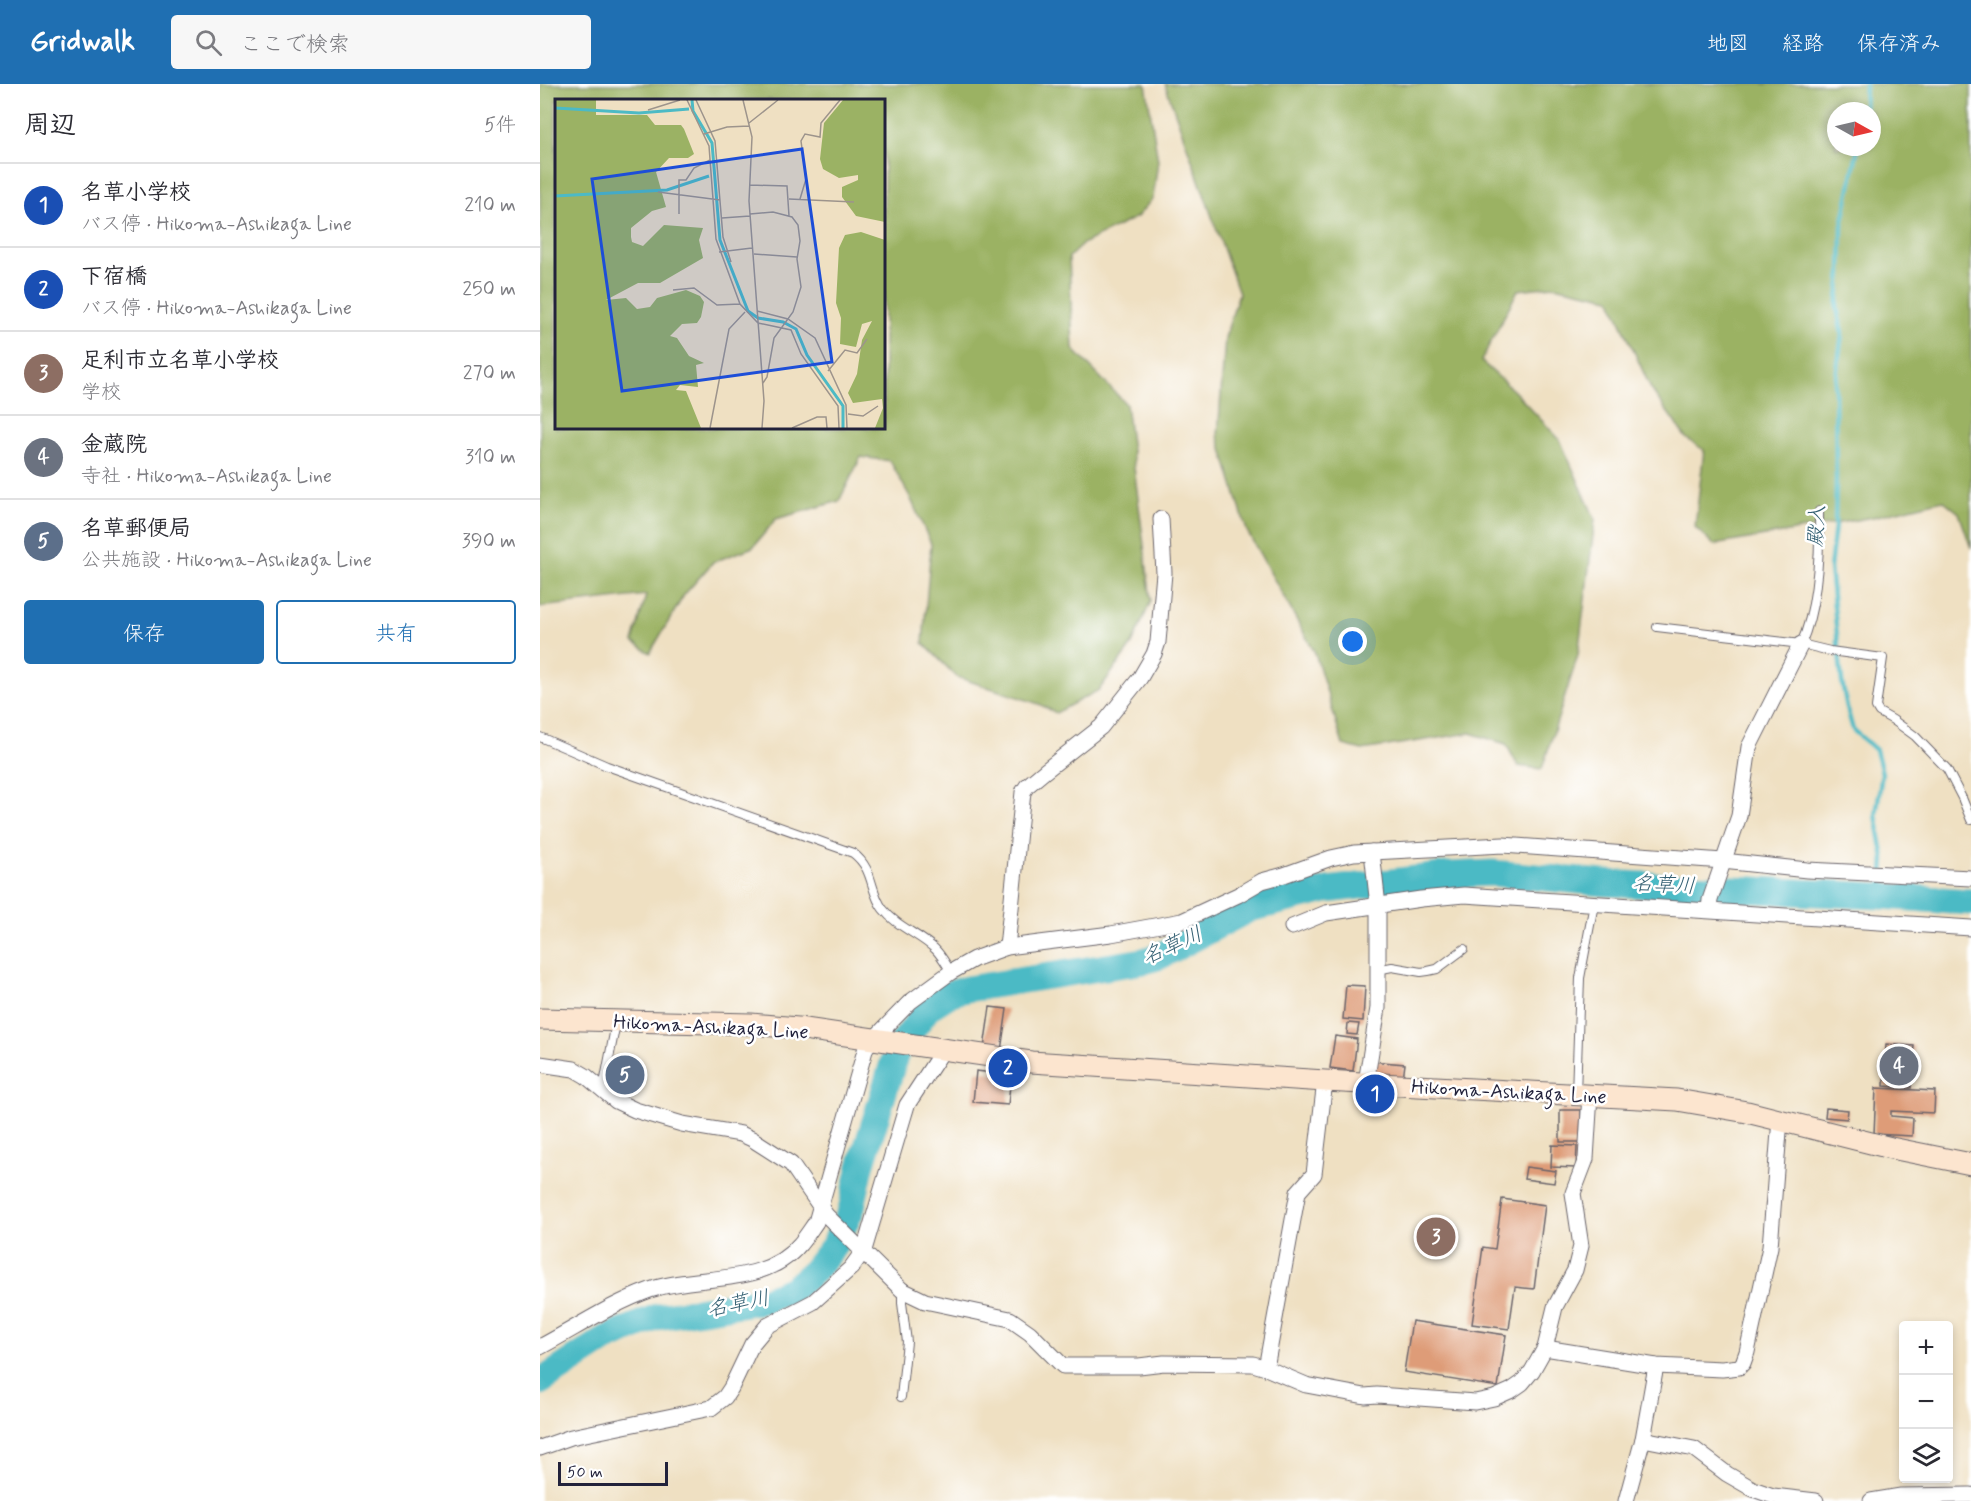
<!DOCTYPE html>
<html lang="ja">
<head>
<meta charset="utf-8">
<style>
  :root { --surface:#fff; --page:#f7f7f7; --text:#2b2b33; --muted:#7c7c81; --line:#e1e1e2; --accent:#1f6fb2 }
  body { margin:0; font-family:Mynerve,"Klee One",sans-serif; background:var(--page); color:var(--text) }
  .controls { position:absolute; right:18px; bottom:18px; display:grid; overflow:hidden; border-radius:6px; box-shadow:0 3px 9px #0003 }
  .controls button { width:54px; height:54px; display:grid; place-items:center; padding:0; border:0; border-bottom:2px solid var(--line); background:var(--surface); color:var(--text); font:30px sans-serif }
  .compass { position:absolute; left:1287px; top:18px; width:54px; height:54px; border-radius:50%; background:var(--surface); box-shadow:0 3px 9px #0003; rotate:98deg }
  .scale { position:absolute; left:18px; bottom:15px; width:110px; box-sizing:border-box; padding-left:6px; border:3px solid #22223b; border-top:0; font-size:16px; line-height:21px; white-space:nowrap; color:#22223b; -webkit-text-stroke:4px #fff; paint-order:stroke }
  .you { position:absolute; left:813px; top:558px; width:21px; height:21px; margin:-15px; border:4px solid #fff; border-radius:50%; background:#1a73e8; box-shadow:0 0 0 9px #1a73e833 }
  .badge { display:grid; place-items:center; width:39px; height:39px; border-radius:50%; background:var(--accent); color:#fff; font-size:20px; font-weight:700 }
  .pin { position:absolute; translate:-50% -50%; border:3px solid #fff; box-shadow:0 2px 6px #0006 }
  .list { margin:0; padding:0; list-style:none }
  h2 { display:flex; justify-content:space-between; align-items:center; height:78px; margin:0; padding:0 24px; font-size:26px }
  h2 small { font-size:20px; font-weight:400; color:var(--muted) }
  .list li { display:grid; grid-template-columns:39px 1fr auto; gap:18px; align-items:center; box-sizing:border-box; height:84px; padding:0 24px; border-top:2px solid var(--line) }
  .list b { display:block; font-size:22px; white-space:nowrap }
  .list p { margin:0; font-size:20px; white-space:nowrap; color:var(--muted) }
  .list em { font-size:20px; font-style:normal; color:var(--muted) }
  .actions { display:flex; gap:12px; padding:18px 24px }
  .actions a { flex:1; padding:14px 0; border:2px solid var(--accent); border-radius:6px; text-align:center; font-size:21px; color:var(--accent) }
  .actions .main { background:var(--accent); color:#fff }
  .icon { flex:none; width:33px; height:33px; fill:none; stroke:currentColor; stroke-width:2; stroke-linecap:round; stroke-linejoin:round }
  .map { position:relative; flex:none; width:1431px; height:1417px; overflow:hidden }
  header { display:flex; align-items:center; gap:36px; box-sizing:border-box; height:84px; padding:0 30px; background:var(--accent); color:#fff }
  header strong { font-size:28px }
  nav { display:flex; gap:33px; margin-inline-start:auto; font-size:21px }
  .search { width:420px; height:54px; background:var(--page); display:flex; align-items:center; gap:15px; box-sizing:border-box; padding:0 21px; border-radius:6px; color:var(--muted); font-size:22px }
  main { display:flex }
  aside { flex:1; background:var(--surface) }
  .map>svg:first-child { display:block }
</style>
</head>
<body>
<header>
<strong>Gridwalk</strong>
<div class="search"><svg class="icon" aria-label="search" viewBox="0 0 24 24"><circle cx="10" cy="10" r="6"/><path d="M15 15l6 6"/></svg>ここで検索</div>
<nav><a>地図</a><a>経路</a><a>保存済み</a></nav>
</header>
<main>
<aside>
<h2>周辺<small>5件</small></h2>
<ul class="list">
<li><span class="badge" style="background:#1a4fb4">1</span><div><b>名草小学校</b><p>バス停 · Hikoma-Ashikaga Line</p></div><em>210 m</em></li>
<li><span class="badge" style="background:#1a4fb4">2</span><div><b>下宿橋</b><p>バス停 · Hikoma-Ashikaga Line</p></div><em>250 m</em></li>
<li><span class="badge" style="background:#8d6e63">3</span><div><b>足利市立名草小学校</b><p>学校</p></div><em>270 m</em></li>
<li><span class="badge" style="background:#6b7280">4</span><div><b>金蔵院</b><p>寺社 · Hikoma-Ashikaga Line</p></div><em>310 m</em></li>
<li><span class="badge" style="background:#5c6f8a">5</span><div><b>名草郵便局</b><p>公共施設 · Hikoma-Ashikaga Line</p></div><em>390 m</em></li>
</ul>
<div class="actions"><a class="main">保存</a><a>共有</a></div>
</aside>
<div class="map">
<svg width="1431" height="1417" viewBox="0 0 1431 1417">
  <rect width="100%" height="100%" fill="#fff"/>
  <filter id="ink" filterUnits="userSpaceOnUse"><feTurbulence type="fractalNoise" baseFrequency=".0167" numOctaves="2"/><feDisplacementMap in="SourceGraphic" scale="12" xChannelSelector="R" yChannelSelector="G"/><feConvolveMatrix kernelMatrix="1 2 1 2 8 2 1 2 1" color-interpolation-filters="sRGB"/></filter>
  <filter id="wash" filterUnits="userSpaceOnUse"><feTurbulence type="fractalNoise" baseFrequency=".008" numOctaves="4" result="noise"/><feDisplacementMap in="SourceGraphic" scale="24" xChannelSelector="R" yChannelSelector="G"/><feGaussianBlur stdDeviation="1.35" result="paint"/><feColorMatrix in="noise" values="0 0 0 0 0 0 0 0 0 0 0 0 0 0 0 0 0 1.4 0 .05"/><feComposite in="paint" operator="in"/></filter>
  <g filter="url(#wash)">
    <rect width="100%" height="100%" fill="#efe0c2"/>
    <g fill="#9bb264" stroke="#5e6a50" stroke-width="1.5" fill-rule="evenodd">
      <path d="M0,0H606L618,77L613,114L597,133L544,159L529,173L533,265L586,320L611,517L591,562L559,606L516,629L499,620L417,593L383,559L391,460L370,413L350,377L321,373L299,417L236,435L213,463L173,478L144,511L110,569L93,558L106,511L0,523ZM16,16H344V344H16Z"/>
      <path d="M625,0H1431V464L1419,429L1403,416L1333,433L1174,461L1155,443L1164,366L1146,354L1111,305L1070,214L1014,202L978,206L941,277L974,307L1020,356L1055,435L1038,571L1002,685L978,682L966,660L930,649L822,666L803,661L775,569L707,447L678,352L685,254L699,209ZM1296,27H1332V63H1296Z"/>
    </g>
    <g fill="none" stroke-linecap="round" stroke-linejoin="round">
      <g stroke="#4cbac5" stroke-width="4.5">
        <polyline points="1324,27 1325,0"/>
        <polyline points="1318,63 1302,142 1301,189 1297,223 1302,250 1295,300 1296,395 1295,442 1290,484 1302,598 1307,624 1313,646 1336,666 1342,689 1336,731 1344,775 1341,812"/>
      </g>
      <polyline stroke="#4cbac5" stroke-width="27" points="0,1298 66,1255 117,1233 226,1216 253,1205 274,1187 293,1163 311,1127 321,1082 357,966 389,923 411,909 427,905 604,877 620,872 709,825 787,806 908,791 952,789 1064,799 1341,812 1431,818"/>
    </g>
    <g id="blocks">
      <g fill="#de9c78">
        <polygon points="806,901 825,902 823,937 803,935"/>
        <polygon points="450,923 467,925 461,967 444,964"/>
        <polygon points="808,939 819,940 817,951 807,950"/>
        <polygon points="795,952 817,955 813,987 790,984"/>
        <polygon points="1346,960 1374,962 1371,1004 1344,1002"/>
        <polygon points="77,974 99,979 92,1007 71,1002"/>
        <polygon points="830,977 865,980 863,995 829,993"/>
        <polygon points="436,987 471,991 468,1021 433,1018"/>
        <polygon points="1336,1004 1395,1007 1394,1029 1351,1027 1351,1032 1373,1034 1372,1052 1334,1050"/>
        <polygon points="1286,1024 1308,1026 1307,1035 1285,1033"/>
        <polygon points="1020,1026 1041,1026 1040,1058 1020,1058"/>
        <polygon points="1012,1061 1037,1062 1036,1084 1011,1083"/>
        <polygon points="986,1083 1016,1087 1014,1099 984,1095"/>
        <polygon points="962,1115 1005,1121 994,1205 975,1203 969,1245 932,1240 943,1163 955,1165"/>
        <polygon points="872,1237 966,1251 958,1303 864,1288"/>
      </g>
    </g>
  </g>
  <g filter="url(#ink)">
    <use href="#blocks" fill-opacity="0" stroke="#6a646a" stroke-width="1.5"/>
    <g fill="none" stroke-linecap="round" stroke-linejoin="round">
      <g stroke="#6a646a" stroke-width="10">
        <g id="service">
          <polyline points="1117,543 1261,560 1290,567 1343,574 1336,623 1339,628 1353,636 1375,652 1407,685 1422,714 1431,736"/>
          <path d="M1261,560C1278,522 1280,469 1279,427"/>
          <path d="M0,653L67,682L313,769C335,786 329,807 343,825C357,843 379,850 395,865C402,872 406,880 411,888"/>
          <polyline points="837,886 852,883 881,888 888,887 897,885 924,865"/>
          <polyline points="60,1004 64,1000 76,939"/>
          <polyline points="1036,1010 1040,894 1054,820"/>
          <polyline points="361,1313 367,1258 362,1219 362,1206"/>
        </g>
      </g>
      <g stroke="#6a646a" stroke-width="17">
        <g id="minor">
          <polyline points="1169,826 1170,816 1199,732 1209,663 1261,560"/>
          <polyline points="752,843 786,829 881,815 924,811 1431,844"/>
          <polyline points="467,863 483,708 487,702 505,687 561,643 600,594 614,570 618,558 624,489 621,435"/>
          <polyline points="0,980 34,985 46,992 76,1017 95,1026 142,1040 201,1050 212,1055 251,1080 286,1131 362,1206 385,1217 470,1235 490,1249 523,1282 599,1282 624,1279 713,1280 726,1284 766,1301 825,1312 837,1311 935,1318 954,1314 972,1306 982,1299 992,1287 1005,1264 1015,1223 1035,1186 1041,1162 1033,1109 1046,1075 1050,1011"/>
          <polyline points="826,999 838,924 838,822 832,768"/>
          <path d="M0,1263C36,1244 71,1220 110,1206C159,1189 224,1204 260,1160C266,1153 271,1145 276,1138L326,963L370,918L411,888L434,875L467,863L571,850L642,837L698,811L722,797L744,791L791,774L814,769L963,761L1183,777L1267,786L1431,794"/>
          <polyline points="1005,1264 1116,1282 1182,1285 1199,1283 1203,1279 1207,1268 1230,1163 1240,1035"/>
          <polyline points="726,1284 758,1108 774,1090 785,997"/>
          <polyline points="1103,1355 1154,1365 1187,1390 1213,1405 1233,1412 1276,1417"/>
          <polyline points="0,1364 31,1353 171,1324 185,1313 191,1304 212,1260 227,1242 273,1218 311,1184 324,1166 367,1021 403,966"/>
          <polyline points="1086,1417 1103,1355 1116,1282"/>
          <polyline points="1331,1417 1361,1412 1431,1411"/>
        </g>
      </g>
      <g stroke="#6a646a" stroke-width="23">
        <polyline id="secondary" points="0,935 211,940 258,944 491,978 785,997 1137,1016 1207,1028 1351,1064 1431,1080"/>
      </g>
      <use href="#service" stroke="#fff" stroke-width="8"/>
      <use href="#minor" stroke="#fff" stroke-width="15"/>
      <use href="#secondary" stroke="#fce5cf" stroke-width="21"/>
    </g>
  </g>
  <g text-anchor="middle" stroke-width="5" stroke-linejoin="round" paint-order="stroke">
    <g font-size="20" fill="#22223b" stroke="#fff">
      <text transform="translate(171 942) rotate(3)" y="7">Hikoma-Ashikaga Line</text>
      <text transform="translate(969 1007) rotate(3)" y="7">Hikoma-Ashikaga Line</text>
    </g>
    <g font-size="21" font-style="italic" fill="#335f72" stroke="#fff">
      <text transform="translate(1276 442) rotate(-86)" y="7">殿入</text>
      <text transform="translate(1124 800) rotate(3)" y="7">名草川</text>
      <text transform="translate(632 861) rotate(-24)" y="7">名草川</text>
      <text transform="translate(198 1219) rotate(-11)" y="7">名草川</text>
    </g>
  </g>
  <g transform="translate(15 15)">
    <rect width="330" height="330" fill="#efe0c2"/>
    <path d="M0,1H41V16H92L100,26H126L129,30L139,55L133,59H114L101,73L111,108L97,112L76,129V138L77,143L88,147L109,126L148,129L144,141L148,159L105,184H83L51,201L71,199L82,210L95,208L102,199L131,191L145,197L149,203L146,218L142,224L127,225L115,237L122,239L134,257L149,264L141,266L143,288L125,286L121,291L131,292L146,329H0ZM288,1H330V123L301,117L287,98V88L303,81V76L284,79L268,70L265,60L269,24ZM306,133L330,141V329H320L328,309L327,300L298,304L293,294L302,275L307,241L317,222L307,225L301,248L285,245L286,219L281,204L284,149L290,136Z" fill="#9bb264"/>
    <path fill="none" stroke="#4cbac5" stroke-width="3" d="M137,1L138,12L157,44L165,141L193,212L203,219L228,223L241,230L252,256L288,307V329M0,9L84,14L134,10M0,97L112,91L154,77"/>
    <path fill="none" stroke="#9d948c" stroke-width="1.5" d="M132,1L154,47L161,140L185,205L203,224L236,231L246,255L283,307L284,329M141,1L160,42L168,138L176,163M188,1L197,38L194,102L209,302L207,329M93,11L125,1M194,24L223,1M149,35L172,28L194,27M195,86L232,87L234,117M103,93L165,101M234,100L299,103M245,100L251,80L246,42L250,35L265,38L266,24L285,1M124,115V81H131L139,69L155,61M195,115L218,113L237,118L243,126L245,142L242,160L246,188L238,213L219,239L212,278L208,284M167,119L195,117M164,153L197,149M199,155L242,158M118,191L139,189L162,206L185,205M202,212L233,220L260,239L291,306L292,329M273,272L290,251L302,254L312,240M293,315L308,317L323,307M155,329L174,230L190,213M237,329L262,318H271L272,329"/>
    <path fill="#1d4ed8" fill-opacity="0.15" stroke="#1d4ed8" stroke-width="3" d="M247,50L277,263L67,292L37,80Z"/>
    <rect width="330" height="330" fill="none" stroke="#22223b" stroke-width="3"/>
  </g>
</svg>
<div class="controls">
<button>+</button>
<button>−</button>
<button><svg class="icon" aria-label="layers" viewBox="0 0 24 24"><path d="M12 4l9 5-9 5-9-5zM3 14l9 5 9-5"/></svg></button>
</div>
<svg class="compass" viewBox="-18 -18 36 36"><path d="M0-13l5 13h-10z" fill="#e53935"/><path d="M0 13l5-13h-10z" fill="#7c7c81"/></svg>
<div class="scale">50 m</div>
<div class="you"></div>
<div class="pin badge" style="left:835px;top:1010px;background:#1a4fb4">1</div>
<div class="pin badge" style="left:468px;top:984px;background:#1a4fb4">2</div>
<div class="pin badge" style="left:896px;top:1153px;background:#8d6e63">3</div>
<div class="pin badge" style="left:1359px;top:982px;background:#6b7280">4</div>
<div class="pin badge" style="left:85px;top:991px;background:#5c6f8a">5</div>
</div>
</main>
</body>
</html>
